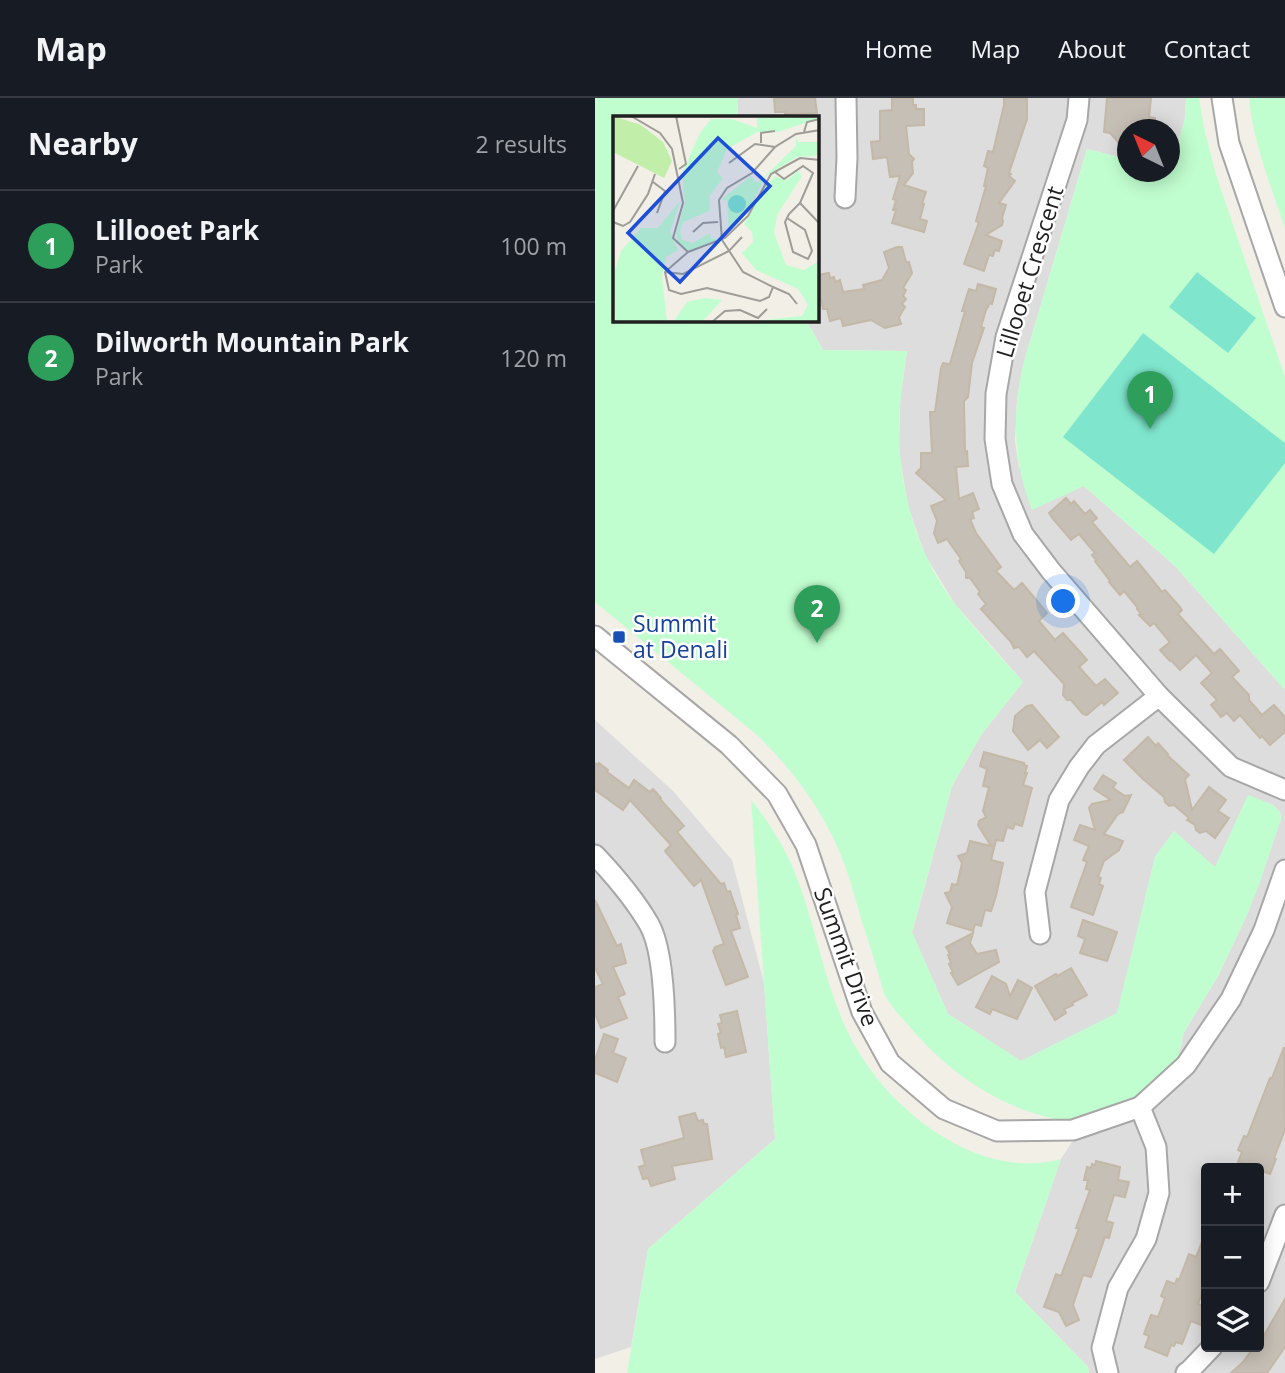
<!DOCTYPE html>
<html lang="en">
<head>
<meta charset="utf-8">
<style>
  :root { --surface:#171b24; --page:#242831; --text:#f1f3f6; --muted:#9ea1a6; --line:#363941; --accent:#d01f00 }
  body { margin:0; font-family:"Open Sans",sans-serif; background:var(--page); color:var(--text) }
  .controls { position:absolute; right:21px; bottom:21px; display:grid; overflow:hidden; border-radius:7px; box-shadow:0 4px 18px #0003 }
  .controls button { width:63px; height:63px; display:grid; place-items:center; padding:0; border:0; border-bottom:2px solid var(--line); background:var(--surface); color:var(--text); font:35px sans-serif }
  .compass { position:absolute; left:522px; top:21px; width:63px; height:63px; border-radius:50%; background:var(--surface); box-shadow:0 4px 18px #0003; rotate:317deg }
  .you { position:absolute; left:469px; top:504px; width:24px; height:24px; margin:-18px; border:5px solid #fff; border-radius:50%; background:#1a73e8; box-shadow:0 0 0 10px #1a73e833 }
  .badge { display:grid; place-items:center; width:46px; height:46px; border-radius:50%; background:var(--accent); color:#fff; font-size:23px; font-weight:700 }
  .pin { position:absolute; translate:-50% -58px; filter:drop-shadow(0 2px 4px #0008) }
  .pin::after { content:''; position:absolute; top:37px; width:24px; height:21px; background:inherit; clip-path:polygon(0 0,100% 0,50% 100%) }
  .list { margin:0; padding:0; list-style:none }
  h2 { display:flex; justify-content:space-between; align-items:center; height:91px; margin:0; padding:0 28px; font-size:30px }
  h2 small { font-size:23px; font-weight:400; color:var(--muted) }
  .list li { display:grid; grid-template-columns:46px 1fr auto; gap:21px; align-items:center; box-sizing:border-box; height:112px; padding:0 28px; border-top:2px solid var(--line) }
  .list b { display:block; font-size:26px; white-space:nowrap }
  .list p { margin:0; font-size:23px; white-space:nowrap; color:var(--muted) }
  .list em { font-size:23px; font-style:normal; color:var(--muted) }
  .icon { flex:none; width:38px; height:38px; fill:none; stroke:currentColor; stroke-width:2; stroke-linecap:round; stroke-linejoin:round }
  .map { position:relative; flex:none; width:690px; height:1275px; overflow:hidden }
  header { display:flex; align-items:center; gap:42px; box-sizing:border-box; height:98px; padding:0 35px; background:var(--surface); border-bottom:2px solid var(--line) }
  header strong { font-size:33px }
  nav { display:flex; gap:38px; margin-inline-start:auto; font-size:24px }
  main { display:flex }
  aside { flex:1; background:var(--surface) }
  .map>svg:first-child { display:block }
</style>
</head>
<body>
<header>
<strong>Map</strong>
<nav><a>Home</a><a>Map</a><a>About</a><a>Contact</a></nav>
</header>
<main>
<aside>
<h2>Nearby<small>2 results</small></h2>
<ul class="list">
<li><span class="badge" style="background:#2e9e5b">1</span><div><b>Lillooet Park</b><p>Park</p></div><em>100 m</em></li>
<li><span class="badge" style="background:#2e9e5b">2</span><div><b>Dilworth Mountain Park</b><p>Park</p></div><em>120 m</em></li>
</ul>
</aside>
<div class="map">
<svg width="690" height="1275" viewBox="0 0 690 1275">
  <rect width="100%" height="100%" fill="#f1efe6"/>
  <g fill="#dedddd" fill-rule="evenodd">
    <path d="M143,0H591L590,20L575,71V32H533L532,61L492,51L428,267L422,301L420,343L424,370L489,388L580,468L690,592V1275H494L493,1269L420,1194L466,1061L490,1024L586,949L588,936L623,878L652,817L676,751L686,720L685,714L678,707L653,698L620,770L579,733L560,759L523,915L426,963L353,916L317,835L357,688L386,637L428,584L360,506L330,457L313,408L304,353L305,303L312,253L228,252L211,222H222V19H143ZM611,1070H664V1249H611Z"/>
    <polygon points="0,622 78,693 137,762 169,885 180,1041 53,1151 36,1249 0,1261"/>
  </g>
  <g fill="#c1fecf">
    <path d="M0,0H143V19H19V222H211L228,252L312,253C307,286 302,320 305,354C309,409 327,464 361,507C382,534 406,559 428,584L386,637L357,688L317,834L353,916L426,963L522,915L560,759L579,733L620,769L653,697L678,707L685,714L686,721L665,784L652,817L623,878L588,936L583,961L566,992L477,1024C412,1015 356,978 315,929C306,919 295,908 289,895C287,889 285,881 283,875C278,858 273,841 267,824C260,799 253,773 242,748C223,706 195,669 162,637L0,504Z"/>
    <path d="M591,0H604L610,34L621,77L690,279V592L580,468L489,388L437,412C418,363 417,318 428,267L492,51L532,61L533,74H575L590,20Z"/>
    <path d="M654,0H690V130C676,88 658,45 654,0Z"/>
    <path d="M156,702C173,723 187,745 198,770C219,820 227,876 249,926C271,976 311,1019 359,1045C392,1063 430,1071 466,1061L420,1194L493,1269L494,1275H32L53,1151L180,1041Z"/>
  </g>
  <g fill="#7fe6cd">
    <polygon points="602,174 661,220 633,255 574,209"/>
    <polygon points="548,235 690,345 690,365 619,456 468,339"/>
  </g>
  <g fill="#c6bfb5" stroke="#c4b8a7" stroke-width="2">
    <polygon points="179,0 220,0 222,15 190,16 190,14 180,14"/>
    <polygon points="297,0 318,0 318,7 321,7 321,11 329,11 329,27 311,28 314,56 319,61 317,64 318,75 309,87 331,94 327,106 329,106 325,121 332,123 329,134 297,125 301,112 298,112 301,102 298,101 305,78 295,79 292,59 278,61 276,44 285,43 285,13 297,12"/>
    <polygon points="409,0 432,0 432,21 414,75 416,76 414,78 420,83 404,105 411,107 407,120 408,123 407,127 391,137 407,143 404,153 400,152 398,158 394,157 389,173 369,166 384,124 381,123 391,88 389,88 393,70 389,68 393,53 398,54 409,7"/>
    <polygon points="512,0 556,0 554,19 560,20 559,32 533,32 533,42 528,45 524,45 515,35 509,34"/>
    <polygon points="302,149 307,149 311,164 314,164 317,175 308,190 311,192 308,198 311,201 307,206 310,209 304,219 306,226 290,230 276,222 248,228 246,220 235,223 232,211 228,211 226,201 222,202 222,177 234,175 235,180 239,179 240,184 245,182 248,194 269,191 268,187 287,182 294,170 289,154"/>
    <polygon points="383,186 401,191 397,206 395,205 391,212 386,229 389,230 377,265 373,299 369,303 370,353 372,353 373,368 361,369 364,401 378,395 384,411 377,414 379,420 375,421 381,435 406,469 401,473 419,492 427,485 438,498 452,515 444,523 460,542 468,535 486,555 492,562 484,569 501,588 510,581 523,595 509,607 507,604 492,617 488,616 476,602 472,602 468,597 469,586 439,553 432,559 424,549 419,550 416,544 386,511 391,506 383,496 385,494 375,480 371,480 371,474 364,463 366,461 352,441 343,445 339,435 342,423 336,408 351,402 321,375 326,370 326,355 337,355 335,314 340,314 346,270 348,265 355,266 370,213 367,213 374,191 381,193"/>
    <polygon points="471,400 476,406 479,403 490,416 495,412 502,420 497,424 535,469 542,463 567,494 570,492 585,509 587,512 583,516 619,556 625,551 644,573 637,579 654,597 654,602 667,617 679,607 690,619 690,634 675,647 667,638 665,640 645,617 639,623 632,615 626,619 616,607 622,602 606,585 617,575 601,557 585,572 576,562 575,563 565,552 575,544 559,525 555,528 544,517 546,516 542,511 543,510 529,493 525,497 514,484 515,483 500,463 501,462 497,457 500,455 484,436 476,442 458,421 454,415"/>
    <polygon points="437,607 464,639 452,650 445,642 433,652 418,633 420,618 432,608"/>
    <polygon points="553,639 561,648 563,645 573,656 572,657 594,677 590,681 597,712 614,689 631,702 623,713 634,720 620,740 611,733 605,735 601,732 600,727 592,722 594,720 579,707 574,708 570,704 569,699 548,681 529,662"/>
    <polygon points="389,654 429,665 429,667 432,668 430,675 432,675 428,687 437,690 427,728 420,726 418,731 412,729 408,743 401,742 396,762 408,765 401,798 396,813 390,812 386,828 380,826 378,833 352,825 357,809 350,795 355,794 357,786 362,787 367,765 363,758 372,755 375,743 396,748 383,727 384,723 391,719 388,713 394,689 388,688 392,671 385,668"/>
    <polygon points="0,665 3,667 4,665 13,672 12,674 34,690 39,682 55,694 58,691 66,700 65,701 89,728 82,734 126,786 129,785 132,794 135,793 143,816 141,817 145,830 136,833 153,879 131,887 118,853 120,849 129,846 106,782 99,788 70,753 76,747 35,702 28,712 0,692"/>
    <polygon points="508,677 521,685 518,690 530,698 536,697 528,714 523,716 509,736 528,743 524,752 509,763 503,779 506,780 504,786 508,788 498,817 476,809 492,764 488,762 494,748 479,742 485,727 500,732 494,710 497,706 516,702 499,691"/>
    <polygon points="0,802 22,848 26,846 31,865 18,869 30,896 23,899 32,920 6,930 0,916 0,889 8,886 0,870"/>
    <polygon points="488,822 522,834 512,863 485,855 490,841 483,838"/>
    <polygon points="378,835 375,845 382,856 401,852 404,864 363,887 356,875 358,874 354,866 356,865 353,857 355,856 351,849"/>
    <polygon points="476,870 492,897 477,905 478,907 469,911 471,915 460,922 440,888 461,876 462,878"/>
    <polygon points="397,878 411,886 415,898 423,882 437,890 422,921 397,911 395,916 381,909"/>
    <polygon points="142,913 151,954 131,959 129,949 126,950 123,936 126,935 123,926 127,925 125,917"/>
    <polygon points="9,936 23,941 18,955 31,960 22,984 0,975 0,962"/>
    <polygon points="689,949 690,1032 679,1060 681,1061 675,1076 664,1072 664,1070 643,1064 647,1054 643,1052 649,1038 652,1039 675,980 677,980"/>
    <polygon points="100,1015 103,1023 108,1022 109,1026 112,1026 117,1061 77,1068 80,1081 56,1088 53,1080 48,1081 44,1069 50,1067 46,1052 89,1040 84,1019"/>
    <polygon points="501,1063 525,1069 523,1082 534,1084 530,1099 519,1097 511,1123 518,1125 514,1140 510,1139 496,1179 488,1177 478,1207 484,1222 471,1228 464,1214 449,1209 461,1176 466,1178 484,1130 481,1130 495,1092 491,1091 493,1082 489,1082 492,1069 496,1070 497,1066 500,1067"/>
    <polygon points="611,1134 611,1185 603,1206 611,1209 611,1216 606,1227 596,1223 587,1246 581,1244 579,1248 576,1247 572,1258 550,1249 554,1238 549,1236 556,1217 563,1219 570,1200 566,1198 572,1183 580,1186 582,1181 584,1182 594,1156 601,1159"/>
    <polygon points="690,1201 690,1249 672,1275 636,1275 648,1264 659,1249 661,1250 664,1249 664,1246"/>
  </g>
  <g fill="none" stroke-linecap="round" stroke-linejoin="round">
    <g stroke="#a7a7a7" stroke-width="23">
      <g id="minor">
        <polyline points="484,0 482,22 411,239 401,296 400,341 407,386 428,436 456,473 564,598 636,669 690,692"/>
        <polyline points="627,0 634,45 690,209"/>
        <polyline points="250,100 252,60 251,0"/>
        <polyline points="0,538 134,647 182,696 211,747 267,914 295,965 349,1011 402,1033 478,1032 545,1009 591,967 636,901 669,832 690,772"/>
        <path d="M0,757C19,777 40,802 54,826C69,852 70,913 70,944"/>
        <polyline points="445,836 440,794 464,702 484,669 501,647 564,598"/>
        <polyline points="664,1184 690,1117"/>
        <polyline points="513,1275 507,1250 523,1190 551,1141 564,1095 561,1049 545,1009"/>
        <polyline points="591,1275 595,1272 617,1249"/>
      </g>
    </g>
    <use href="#minor" stroke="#fff" stroke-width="19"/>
  </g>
  <rect fill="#1a4fb4" stroke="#fff" stroke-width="2.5" x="17" y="532" width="14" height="14" rx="3.5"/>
  <g text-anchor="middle" stroke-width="5" stroke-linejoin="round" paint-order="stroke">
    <g font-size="23" fill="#202020" stroke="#fff">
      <text transform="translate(435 174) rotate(-73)" y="8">Lillooet Crescent</text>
      <text transform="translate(251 859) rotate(70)" y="8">Summit Drive</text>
    </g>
    <g font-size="23" fill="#164399" stroke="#fff" text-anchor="start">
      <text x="38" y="534">Summit<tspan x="38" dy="26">at Denali</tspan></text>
    </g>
  </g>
  <g transform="translate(18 18)">
    <rect width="206" height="206" fill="#f1efe6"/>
    <path d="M0,0L28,9L50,26L59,45L51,62L0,36Z" fill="#c1efa9"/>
    <path d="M144,0L206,2L165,16H144L114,33L104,56L110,62L97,79L96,95L70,106L67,115L69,124L80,127L97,117L98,123H106L78,136L65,127L63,118L72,87L69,57L87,17L98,3H119L144,12ZM183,20L185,26H206L203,40L184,41L153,60L133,98L116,116L114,85L109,83L138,60L143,67L148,64L183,30ZM185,55L189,60L164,99L161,117L173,149L191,154L206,145V206H132L189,200L195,189L185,173L143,154L129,137L140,126L139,116L131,108L150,73L162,60L173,65ZM67,85L57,116L65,134L53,141L49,160L54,206H3L0,161L8,135L28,112H45ZM91,182L109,184L89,206H60L74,186Z" fill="#c1fecf"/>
    <path d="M115 88a9 9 0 1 1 18 0a9 9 0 1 1-18 0Z" fill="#7fe6cd"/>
    <path fill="none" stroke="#9d9c97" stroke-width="2" d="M18,0L47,17L59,33L70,87L60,122L75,136L112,122L135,100L158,58L187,42L207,44M63,0L73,48L66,53M191,16L194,6L207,3M148,27V17L162,15M116,47L142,28L162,31M162,56L171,63L190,50L200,57L187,87L176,98L172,106L180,136L195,143L199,135L192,114L174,102M40,66L52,75L44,97M187,87L206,107M0,95L25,50M0,106L10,110L17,106L35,78L42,58M80,116L90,107L105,106M75,136L52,156L56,174L68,178L94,172L147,185L156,181L160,171L130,156L109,124L106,84L114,72L139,57L162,31L183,18L207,14M52,156L70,158L116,135L129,121M160,171L176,178L184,188M99,206L112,195L127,194L145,202L154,193"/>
    <path fill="#1d4ed8" fill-opacity="0.15" stroke="#1d4ed8" stroke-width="3.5" d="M105,22L157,70L67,166L15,117Z"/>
    <rect width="206" height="206" fill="none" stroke="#202020" stroke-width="3.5"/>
  </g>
</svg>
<div class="controls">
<button>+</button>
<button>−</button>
<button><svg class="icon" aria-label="layers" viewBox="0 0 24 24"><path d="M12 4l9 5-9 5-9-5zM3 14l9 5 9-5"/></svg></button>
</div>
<svg class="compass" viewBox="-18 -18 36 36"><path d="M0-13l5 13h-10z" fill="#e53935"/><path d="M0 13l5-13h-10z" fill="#9ea1a6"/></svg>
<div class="you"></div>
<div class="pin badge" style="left:555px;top:331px;background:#2e9e5b">1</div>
<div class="pin badge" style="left:222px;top:545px;background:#2e9e5b">2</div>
</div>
</main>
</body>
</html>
